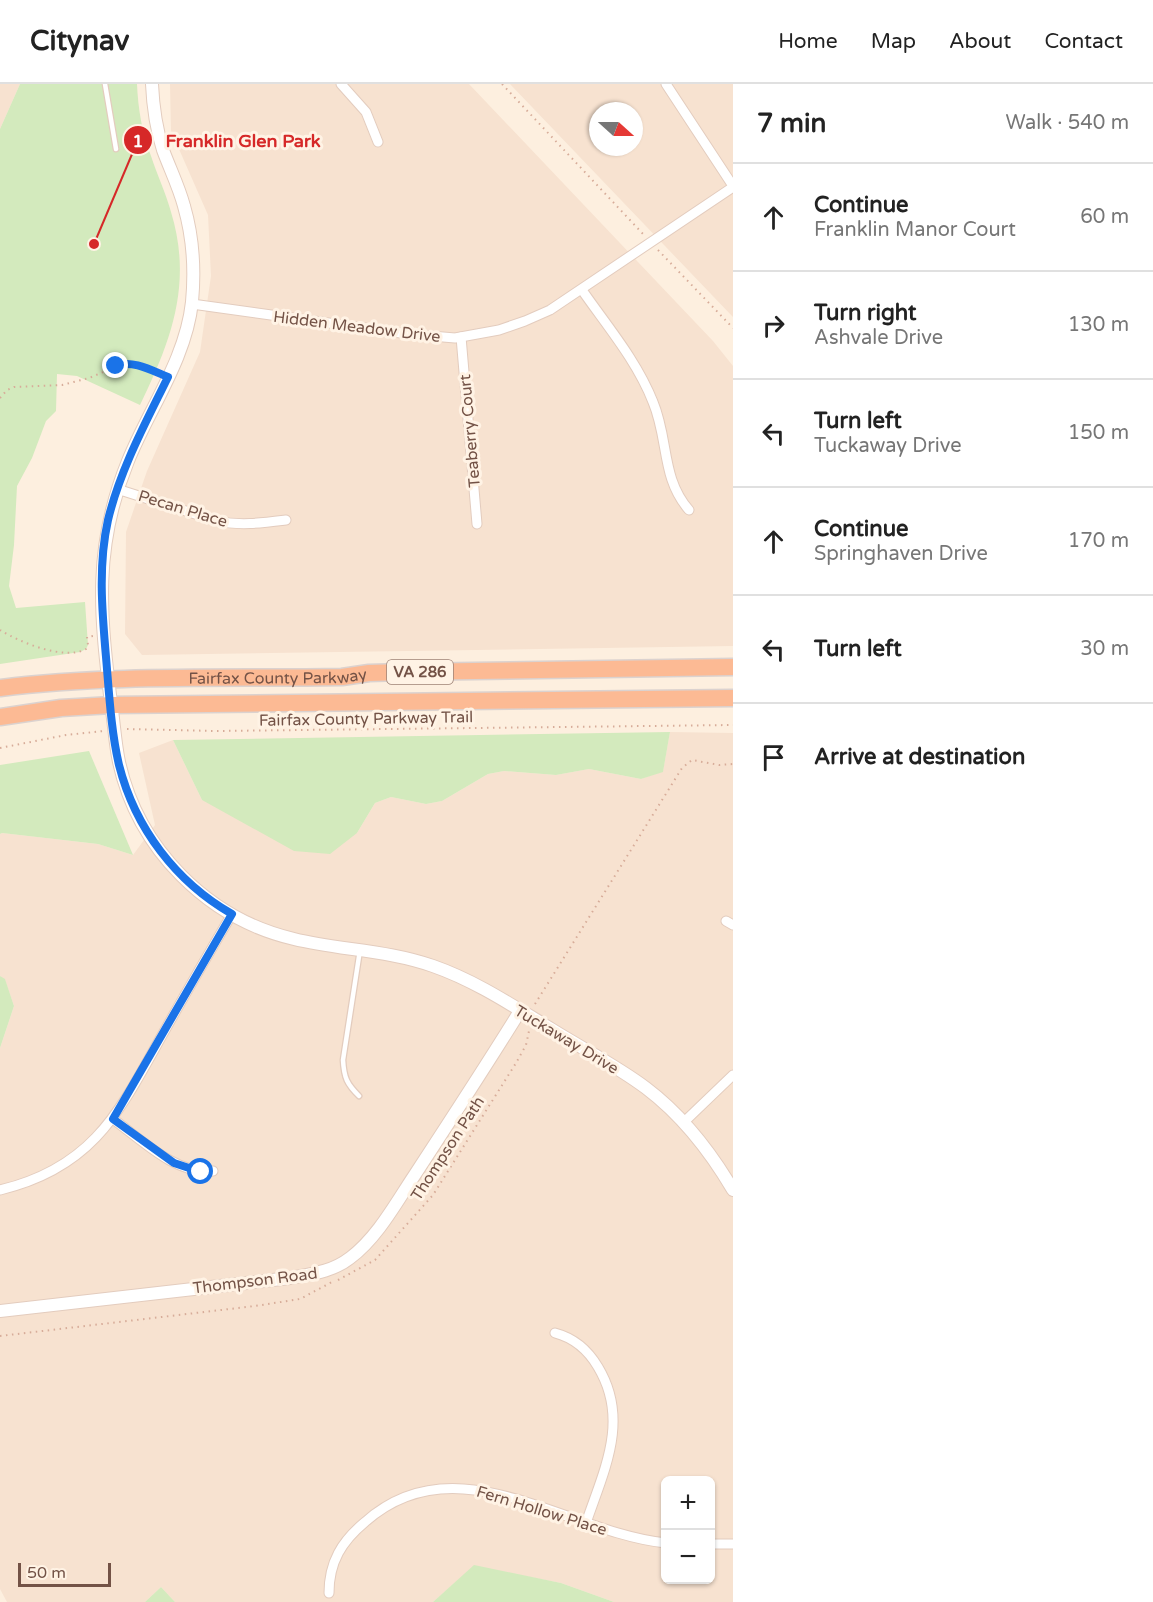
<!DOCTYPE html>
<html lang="en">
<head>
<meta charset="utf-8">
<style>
  :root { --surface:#fff; --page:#f2f2f2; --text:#222; --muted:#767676; --line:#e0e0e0 }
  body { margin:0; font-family:"Varela Round",sans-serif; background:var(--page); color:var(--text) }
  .controls { position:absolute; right:18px; bottom:18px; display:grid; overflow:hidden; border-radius:9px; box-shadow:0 2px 4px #0004 }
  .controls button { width:54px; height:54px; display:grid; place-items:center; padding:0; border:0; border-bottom:2px solid var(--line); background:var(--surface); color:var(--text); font:30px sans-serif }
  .compass { position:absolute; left:589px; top:18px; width:54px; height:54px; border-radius:50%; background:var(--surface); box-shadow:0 2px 4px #0004; rotate:111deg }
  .scale { position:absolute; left:18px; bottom:15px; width:93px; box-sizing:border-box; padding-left:6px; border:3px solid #735246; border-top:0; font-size:16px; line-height:21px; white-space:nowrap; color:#735246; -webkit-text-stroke:4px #fff3e5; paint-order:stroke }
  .stop { position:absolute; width:18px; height:18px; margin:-14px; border:4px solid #1a73e8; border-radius:50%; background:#fff }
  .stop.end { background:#1a73e8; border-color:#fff; box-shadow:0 2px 6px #0008 }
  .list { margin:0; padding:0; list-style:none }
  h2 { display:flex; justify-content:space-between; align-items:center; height:78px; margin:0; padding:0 24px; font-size:26px }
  h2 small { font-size:20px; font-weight:400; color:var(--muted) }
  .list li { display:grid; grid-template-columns:39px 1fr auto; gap:18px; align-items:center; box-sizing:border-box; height:108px; padding:0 24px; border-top:2px solid var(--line) }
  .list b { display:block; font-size:22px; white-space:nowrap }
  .list p { margin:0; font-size:20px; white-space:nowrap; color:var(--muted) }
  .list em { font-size:20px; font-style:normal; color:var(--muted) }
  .icon { flex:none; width:33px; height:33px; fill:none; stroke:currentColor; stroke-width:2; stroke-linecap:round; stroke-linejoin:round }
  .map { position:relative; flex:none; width:733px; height:1518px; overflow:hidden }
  header { display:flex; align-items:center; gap:36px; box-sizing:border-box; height:84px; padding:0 30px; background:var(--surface); border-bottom:2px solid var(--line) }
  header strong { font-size:28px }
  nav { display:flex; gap:33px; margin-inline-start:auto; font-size:21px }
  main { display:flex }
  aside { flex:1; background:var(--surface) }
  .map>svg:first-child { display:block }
</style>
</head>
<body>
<header>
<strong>Citynav</strong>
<nav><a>Home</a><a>Map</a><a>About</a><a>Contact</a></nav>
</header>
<main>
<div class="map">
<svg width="733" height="1518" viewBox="0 0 733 1518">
  <rect width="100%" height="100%" fill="#fdefdf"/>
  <g fill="#f7e2d0" fill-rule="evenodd">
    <polygon points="0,0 20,0 0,45"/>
    <polygon points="170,0 469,0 713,257 733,282 733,562 142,571 125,550 126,448 147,387 200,268 211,192 208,131 171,47"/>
    <path d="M510,0H733V233ZM598,27H634V63H598Z"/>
    <path d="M670,648L733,649V1518H614L561,1499L474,1482L433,1518H175L161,1503L145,1518H7L0,1505V964L14,922L5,896L0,892V750L2,749L98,760L133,771L155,741L139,669L173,656L202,716L357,749L375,719L391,713L426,720L442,717L488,690L504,687L556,691L589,685L641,695L663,687ZM666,1396H710V1496H666Z"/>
  </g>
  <g fill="#d3eabd">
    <path d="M20,0H137C138,24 142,49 151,72C157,91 166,109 171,128C193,200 171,257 140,321L77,292L57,290L56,327L46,337L32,374L17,402L14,461L9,502L16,524L85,518L88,561L86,565L80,568L0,580V45Z"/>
    <polygon points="670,648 663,688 641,695 589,685 556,691 504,687 488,690 442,717 426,720 391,713 375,719 357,749 330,770 294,767 202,716 173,656"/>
    <polygon points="89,667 133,771 98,760 2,749 0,750 0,681"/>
    <polygon points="0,892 5,895 14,922 0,964"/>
    <polygon points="474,1481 561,1499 614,1518 433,1518"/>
    <polygon points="161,1503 175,1518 145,1518"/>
  </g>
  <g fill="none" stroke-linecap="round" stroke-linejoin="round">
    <g stroke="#e3ccbe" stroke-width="7">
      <g id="service">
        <polyline points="105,0 116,65"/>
        <path d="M359,1012C347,1000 344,994 343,976L360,866"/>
      </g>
    </g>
    <g stroke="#e3ccbe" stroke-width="11">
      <g id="minor">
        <polyline points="341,0 366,28 378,58"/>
        <polyline points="666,0 733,102"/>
        <path d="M582,206C607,242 637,277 653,318C669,356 661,394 689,426"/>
        <polyline points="192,220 408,250 455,254 499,246 525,237 550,226 733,103"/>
        <polyline points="461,253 477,440"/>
        <path d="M117,405L217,437C240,442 262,439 286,436"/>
        <polyline points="726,837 733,841"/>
        <path d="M113,1035C142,1056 176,1091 213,1087"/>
        <polyline points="684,1038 733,991"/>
        <path d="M0,1106C96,1083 121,1024 165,946C187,907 209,869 232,830"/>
        <path d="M555,1249C574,1254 588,1266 598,1283C630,1336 604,1386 586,1439"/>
        <polyline points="710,1460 733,1460"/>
        <path d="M329,1509C329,1478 342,1457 365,1438C457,1356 566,1449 666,1459"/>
      </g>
    </g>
    <g stroke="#e3ccbe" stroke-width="14">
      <g id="tertiary">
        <path d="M152,0C153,23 156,44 163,66C170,85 179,103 184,122C193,153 195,186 192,218C186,275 149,325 128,377C93,463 100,530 111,619C114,639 115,659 119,678C138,765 208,835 294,855C339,866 388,866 433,882C476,897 513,922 551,945C583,965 617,982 646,1004C683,1032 710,1067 733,1106"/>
        <path d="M0,1227L290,1194C311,1190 332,1188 350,1174C377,1154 396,1119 414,1092C450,1037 486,982 520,927"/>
      </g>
    </g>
    <g stroke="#dbd2cf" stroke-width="19">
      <g id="trunk">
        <path id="s1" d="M0,604C113,590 228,595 342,593L369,589L403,588L733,583"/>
        <polyline points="0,633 61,624 112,621 733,614"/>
      </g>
    </g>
    <g stroke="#d7ac99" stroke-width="2" stroke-dasharray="1.5 4.5" stroke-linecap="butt">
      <polyline points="502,0 644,151"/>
      <polyline points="658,166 733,244"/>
      <polyline points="0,314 7,306 14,303 62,301 89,294 125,279 159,289"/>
      <path d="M0,546C19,558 65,577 86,565L88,561L87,553L93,552"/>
      <polyline points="127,645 216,647 733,641"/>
      <polyline points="0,664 66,651 104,647"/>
      <polyline points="535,920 682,684 692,676 719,681 733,680"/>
      <polyline points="338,1196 375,1176 433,1111 516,979 526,961 529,947"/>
      <polyline points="0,1252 255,1222 300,1215 332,1198"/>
    </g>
    <use href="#service" stroke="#fff" stroke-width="4.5"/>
    <use href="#minor" stroke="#fff" stroke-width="9"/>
    <use href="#tertiary" stroke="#fff" stroke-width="12"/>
    <use href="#trunk" stroke="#fcba94" stroke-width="16"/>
  </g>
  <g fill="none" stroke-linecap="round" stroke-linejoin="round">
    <path stroke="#1a73e8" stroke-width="8" d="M116,282C132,275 153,287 168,293C145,340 120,386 108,436C98,481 102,527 106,573C109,608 111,647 119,681C135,744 176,798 232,830L113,1035L174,1079L201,1088"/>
  </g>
  <g text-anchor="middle" stroke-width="6" stroke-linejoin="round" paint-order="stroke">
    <rect fill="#fff3e5" stroke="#9d8276" stroke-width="1.5" x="387" y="576" width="66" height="24" rx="4.5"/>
    <g font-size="15" font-weight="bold" fill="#735246">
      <text x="420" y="593">VA 286</text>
    </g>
    <g font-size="16" fill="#735246" stroke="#fff3e5">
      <text transform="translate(357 242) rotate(7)" y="6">Hidden Meadow Drive</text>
      <text transform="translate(469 347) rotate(-95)" y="6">Teaberry Court</text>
      <text transform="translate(183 424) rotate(17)" y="6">Pecan Place</text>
      <text dy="6" stroke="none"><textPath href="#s1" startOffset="278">Fairfax County Parkway</textPath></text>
      <text transform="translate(366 634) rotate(-1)" y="6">Fairfax County Parkway Trail</text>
      <text transform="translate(567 955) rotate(31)" y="6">Tuckaway Drive</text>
      <text transform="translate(447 1064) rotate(-57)" y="6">Thompson Path</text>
      <text transform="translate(255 1196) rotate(-7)" y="6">Thompson Road</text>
      <text transform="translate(542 1426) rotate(17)" y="6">Fern Hollow Place</text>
    </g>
  </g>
  <path fill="none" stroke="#d62828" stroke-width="2" d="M94 160L138 56"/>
  <g fill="#d62828" stroke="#fff3e5" stroke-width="2">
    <circle cx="94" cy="160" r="6"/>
    <circle cx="138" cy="56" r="15"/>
  </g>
  <g font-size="18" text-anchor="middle" font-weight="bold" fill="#fff">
    <text x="138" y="63">1</text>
  </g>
  <g font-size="18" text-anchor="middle" font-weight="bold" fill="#d62828" stroke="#fff3e5" stroke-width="6" stroke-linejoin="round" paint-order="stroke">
    <text x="243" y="63">Franklin Glen Park</text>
  </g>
</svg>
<div class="controls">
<button>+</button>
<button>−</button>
</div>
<svg class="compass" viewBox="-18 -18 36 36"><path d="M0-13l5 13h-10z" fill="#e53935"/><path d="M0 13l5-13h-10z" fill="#767676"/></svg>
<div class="scale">50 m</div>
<div class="stop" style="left:201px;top:1088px"></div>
<div class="stop end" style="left:116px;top:282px"></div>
</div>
<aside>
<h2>7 min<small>Walk · 540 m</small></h2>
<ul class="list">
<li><svg class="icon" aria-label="ahead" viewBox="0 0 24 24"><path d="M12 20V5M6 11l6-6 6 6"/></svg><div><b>Continue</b><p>Franklin Manor Court</p></div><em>60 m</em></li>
<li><svg class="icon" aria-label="right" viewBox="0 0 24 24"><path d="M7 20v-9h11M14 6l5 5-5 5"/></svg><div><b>Turn right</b><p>Ashvale Drive</p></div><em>130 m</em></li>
<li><svg class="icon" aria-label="left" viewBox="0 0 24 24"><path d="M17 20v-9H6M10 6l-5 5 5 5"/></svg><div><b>Turn left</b><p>Tuckaway Drive</p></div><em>150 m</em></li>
<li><svg class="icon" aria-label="ahead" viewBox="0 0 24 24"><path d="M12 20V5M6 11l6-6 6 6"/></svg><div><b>Continue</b><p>Springhaven Drive</p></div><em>170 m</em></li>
<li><svg class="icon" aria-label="left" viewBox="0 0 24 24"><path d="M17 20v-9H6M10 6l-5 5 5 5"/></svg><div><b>Turn left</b></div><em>30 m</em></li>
<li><svg class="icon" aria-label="arrive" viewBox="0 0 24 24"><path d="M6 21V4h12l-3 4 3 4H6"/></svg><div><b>Arrive at destination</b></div></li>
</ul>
</aside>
</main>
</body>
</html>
